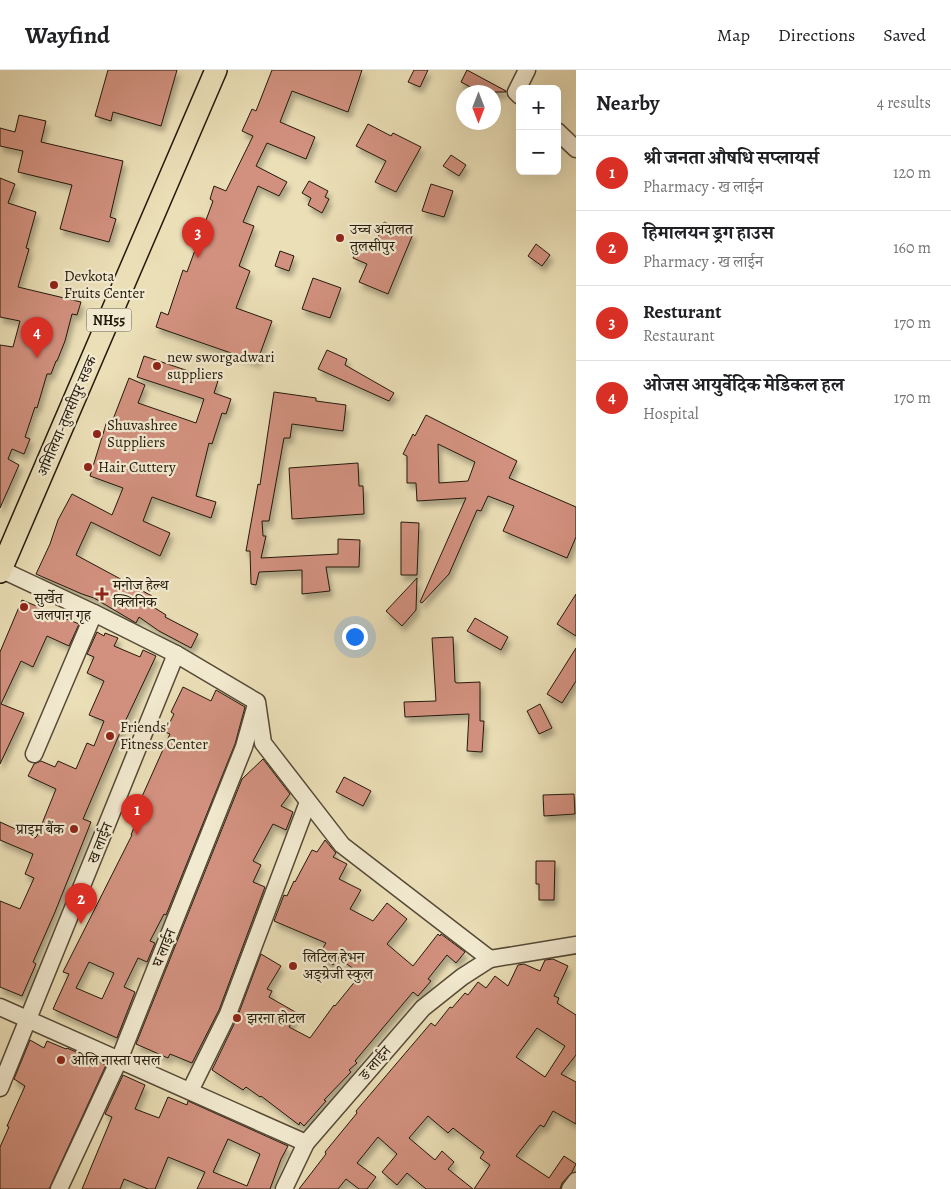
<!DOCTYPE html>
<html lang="en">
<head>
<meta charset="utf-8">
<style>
  :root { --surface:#fff; --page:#f6f6f6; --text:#202124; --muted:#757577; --line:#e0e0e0; --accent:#d93025 }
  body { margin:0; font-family:Alegreya,"Noto Serif Devanagari",serif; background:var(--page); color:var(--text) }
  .controls { position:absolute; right:15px; top:15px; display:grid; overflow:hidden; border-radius:8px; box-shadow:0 5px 20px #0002 }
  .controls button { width:45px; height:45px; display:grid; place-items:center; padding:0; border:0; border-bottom:1px solid var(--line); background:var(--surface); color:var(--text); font:25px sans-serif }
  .compass { position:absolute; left:456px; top:15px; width:45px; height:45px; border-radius:50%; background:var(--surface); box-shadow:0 5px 20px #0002; rotate:180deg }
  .you { position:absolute; left:354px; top:566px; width:18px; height:18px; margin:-12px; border:4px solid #fff; border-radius:50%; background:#1a73e8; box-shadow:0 0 0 8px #1a73e833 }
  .badge { display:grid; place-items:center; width:32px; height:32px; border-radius:50%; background:var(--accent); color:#fff; font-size:16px; font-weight:700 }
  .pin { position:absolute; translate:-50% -41px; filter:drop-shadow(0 1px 2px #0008) }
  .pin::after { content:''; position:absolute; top:26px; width:18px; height:15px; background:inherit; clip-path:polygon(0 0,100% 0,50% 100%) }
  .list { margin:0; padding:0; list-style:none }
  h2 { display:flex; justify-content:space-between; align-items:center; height:65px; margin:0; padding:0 20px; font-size:21px }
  h2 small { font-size:16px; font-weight:400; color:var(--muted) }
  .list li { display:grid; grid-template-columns:32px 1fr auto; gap:15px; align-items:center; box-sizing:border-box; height:75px; padding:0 20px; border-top:1px solid var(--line) }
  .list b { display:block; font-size:19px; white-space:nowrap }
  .list p { margin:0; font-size:16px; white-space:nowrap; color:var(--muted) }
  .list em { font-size:16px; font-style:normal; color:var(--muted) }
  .map { position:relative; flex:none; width:576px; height:1119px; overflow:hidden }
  header { display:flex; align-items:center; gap:30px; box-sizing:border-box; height:70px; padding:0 25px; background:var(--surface); border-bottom:1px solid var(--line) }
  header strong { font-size:24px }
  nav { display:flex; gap:28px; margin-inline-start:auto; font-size:18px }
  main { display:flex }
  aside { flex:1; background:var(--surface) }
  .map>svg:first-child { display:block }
</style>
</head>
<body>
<header>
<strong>Wayfind</strong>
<nav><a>Map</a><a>Directions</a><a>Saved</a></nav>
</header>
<main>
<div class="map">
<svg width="576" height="1119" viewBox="0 0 576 1119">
  <defs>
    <filter id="shadow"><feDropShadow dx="3" dy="5.5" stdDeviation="2.5" flood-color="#0004"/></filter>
  </defs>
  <rect width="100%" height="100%" fill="#ebdfb7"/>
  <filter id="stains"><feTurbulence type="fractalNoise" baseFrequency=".004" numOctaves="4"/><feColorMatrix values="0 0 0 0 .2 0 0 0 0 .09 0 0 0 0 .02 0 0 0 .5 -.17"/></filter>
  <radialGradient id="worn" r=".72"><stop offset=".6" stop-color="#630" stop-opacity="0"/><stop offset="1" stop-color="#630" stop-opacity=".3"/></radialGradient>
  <g fill="#d2917f" stroke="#23190c" fill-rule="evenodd" filter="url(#shadow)">
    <polygon points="108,0 177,0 161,56 113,42 111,51 95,46"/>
    <polygon points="272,0 362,0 348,42 292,21 280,52 315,67 306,89 267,73 256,96 287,112 279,126 258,116 243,152 254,156 239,196 250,201 236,238 272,251 257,292 156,257 161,242 168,245 183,200 187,202 213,131 210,129 214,116 226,121 253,66 242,61 252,39 256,41"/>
    <polygon points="414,0 428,0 420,17 408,12"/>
    <polygon points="467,0 506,21 506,22 480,22 461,12"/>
    <polygon points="19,45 46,51 41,72 123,91 110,147 116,149 109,172 60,159 72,115 18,102 23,81 0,76 0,58 15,62"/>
    <polygon points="368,54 391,66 393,63 421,77 396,122 375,112 386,91 356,76"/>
    <polygon points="451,85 466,95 459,106 443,96"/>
    <polygon points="0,108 15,114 8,133 36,142 26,178 29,179 18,217 81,232 77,245 72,244 65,271 57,291 56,291 51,304 47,304 37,338 35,337 25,367 30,369 24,384 12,379 8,389 19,395 0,438 0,275 13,277 20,251 0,247"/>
    <polygon points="309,111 328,121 325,127 329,129 322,143 308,135 311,128 302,123"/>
    <polygon points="431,114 453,121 444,147 422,141"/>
    <polygon points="384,152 413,164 388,224 359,212 367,194 353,188 360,171 374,177"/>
    <polygon points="536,174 550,185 542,196 528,186"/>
    <polygon points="280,181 294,186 289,201 275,196"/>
    <polygon points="313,208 341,218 330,248 302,239"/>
    <polygon points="327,280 347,289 345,295 394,323 389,331 318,299"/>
    <polygon points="144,286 218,311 214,323 231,329 226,344 222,343 212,374 209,373 196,426 216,432 211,448 152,427 143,451 170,463 160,486 91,452 76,485 152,526 147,533 166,545 165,547 198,564 191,578 159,561 139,547 136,553 94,528 82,524 36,504 50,474 58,450 72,424 112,445 123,418 90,406 107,351 112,352 129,308 145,315 138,333 196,353 204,329 137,307"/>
    <polygon points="274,322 316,328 316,331 346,335 343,361 292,354 290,368 284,368 269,451 262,451 263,466 266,466 261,488 338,484 338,469 360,470 359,497 326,497 330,521 302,524 302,500 259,502 256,515 251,514 250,481 246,481 258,414 260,415"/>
    <path d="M426,345L517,391L509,408L576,437V467L567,488L503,461L514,436L488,426L481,441L477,440L449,504L422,533L420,532L466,428L417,431L416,413H407V386L403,384L413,364L415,366ZM438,374L475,392L468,411L439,413Z"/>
    <polygon points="358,393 359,416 363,416 364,444 292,449 289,398"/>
    <polygon points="401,452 419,453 417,505 401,505"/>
    <polygon points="417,508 416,540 402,556 386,541"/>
    <polygon points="576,524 576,566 557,554"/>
    <polygon points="22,530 79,554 69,576 47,566 33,597 21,591 1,634 24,643 0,694 0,582"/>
    <polygon points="475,548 508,567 501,580 467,561"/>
    <polygon points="97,562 104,566 105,563 118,568 114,576 140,587 143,580 156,586 122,658 83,749 91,752 55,842 33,892 36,894 22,926 0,917 0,831 20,839 34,808 25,804 33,784 0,770 0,752 35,768 37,766 56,719 28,706 34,694 41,691 55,697 58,691 76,699 87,673 94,676 104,651 89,645 104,611 87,603 94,587 87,584"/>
    <polygon points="453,567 455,612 457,613 480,612 480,651 484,651 482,682 467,681 469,644 405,647 404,632 436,631 432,568"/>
    <polygon points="576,578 576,611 562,633 547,624"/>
    <path d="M183,617L211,631L216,620L245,637L235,674L166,845L164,844L150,871L155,873L147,892L138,888L124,917L135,922L117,968L53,939L69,904L63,902L132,765H131L140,742L136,740L170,664L165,662L174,644L171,642ZM89,892L114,903L102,929L76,918Z"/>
    <polygon points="540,634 552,658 539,664 527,641"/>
    <polygon points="263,689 290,724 281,736 293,742 286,760 273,754 253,791 261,795 253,812 265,817 219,940 192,993 170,984 168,988 136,974 242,709"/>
    <polygon points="344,707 371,721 363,736 336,722"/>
    <polygon points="574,724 575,744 544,746 543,725"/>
    <polygon points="325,770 336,783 333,787 347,794 339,809 361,820 350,839 373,851 387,833 407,849 387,874 413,896 438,864 440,866 441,864 465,882 456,893 447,885 428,909 431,911 418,926 413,922 355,991 357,993 349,1000 351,1002 324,1030 326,1031 304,1056 300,1052 299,1055 261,1026 260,1027 246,1017 243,1020 212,1000 237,948 261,884 281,896 267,919 272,921 269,927 297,943 289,957 310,968 334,935 335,936 361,904 337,887 333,895 318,886 326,873 274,851 284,825 287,826 294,811 295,812 312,780 317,782"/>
    <polygon points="536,791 555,791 554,830 539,830 539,814 536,814"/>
    <path d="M553,889L568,896L554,926L559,928L557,933L576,945V985L561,1004L576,1012V1054L553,1041L544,1057L540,1055L516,1086L549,1108L564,1086L576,1094L572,1102L562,1113L560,1119H474L490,1095L480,1088L484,1082L453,1058L448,1063L428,1046L409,1068L435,1090L442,1081L454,1092L448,1099L473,1119H426L407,1103L397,1115L382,1102L397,1084L378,1067L357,1093L376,1107L367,1119H359L346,1109L338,1119H299L326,1084L325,1082L357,1043L356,1041L431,953L435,956L450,937L452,938L465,923L468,925L478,912L486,918L495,906L508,916L518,895L524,894L540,901L545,890ZM537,958L565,976L545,1007L516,987Z"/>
    <polygon points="30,970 44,978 47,971 66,979 67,978 106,995 49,1119 0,1119 0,1077 9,1057 7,1056 25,1016 14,1009"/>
    <path d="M123,1005L145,1015L135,1039L159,1048L168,1027L187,1035L188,1031L288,1076L281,1089L270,1119H197L205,1102L168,1087L155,1119H148L124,1109L120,1119H82L112,1047L105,1044ZM228,1069L260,1084L247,1116L213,1102Z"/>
  </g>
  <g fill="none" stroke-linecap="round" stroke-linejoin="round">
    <g stroke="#554a37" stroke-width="19">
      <g id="minor">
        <polyline points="520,26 516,22 527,0"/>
        <polyline points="557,61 576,79"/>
        <polyline points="0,499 94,543 176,584 257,632 263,673 342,775 490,889 576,875"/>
        <polyline points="34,684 94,543"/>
        <polyline points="0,937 306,1073"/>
        <polyline points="0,1018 176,584"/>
        <polyline points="190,1021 228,944 308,732"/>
        <polyline points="59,1119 119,990 244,677 255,638"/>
        <polyline points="284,1119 306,1073 423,938 462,907 490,889"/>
        <polyline points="570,1119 576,1111"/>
      </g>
    </g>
    <g stroke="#23190c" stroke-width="24">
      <polyline id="major" points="0,502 216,0"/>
    </g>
    <use href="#minor" stroke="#f2ead0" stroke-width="16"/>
    <use href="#major" stroke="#ebdfb7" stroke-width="21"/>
  </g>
  <g fill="#8f2418" stroke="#f2ead0" stroke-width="2">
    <circle cx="340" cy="168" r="5"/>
    <circle cx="54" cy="215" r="5"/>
    <circle cx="157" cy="296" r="5"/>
    <circle cx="97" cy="364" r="5"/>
    <circle cx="88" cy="397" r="5"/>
    <path d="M99.5 516.5h5v5h5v5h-5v5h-5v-5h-5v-5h5z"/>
    <circle cx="24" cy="537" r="5"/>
    <circle cx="110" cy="666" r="5"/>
    <circle cx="74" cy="759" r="5"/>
    <circle cx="293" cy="896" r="5"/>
    <circle cx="237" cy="948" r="5"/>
    <circle cx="61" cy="990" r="5"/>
  </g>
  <g text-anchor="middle" stroke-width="4.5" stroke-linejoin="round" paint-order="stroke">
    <rect fill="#f2ead0" stroke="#615847" stroke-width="1" x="86.5" y="238.5" width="45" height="23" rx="4"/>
    <g font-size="14" font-weight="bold" fill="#23190c">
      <text x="109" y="255">NH55</text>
    </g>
    <g font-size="15" fill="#23190c" stroke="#f2ead0" text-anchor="start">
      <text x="350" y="164">उच्च अदालत<tspan x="350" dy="17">तुलसीपुर</tspan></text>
      <text x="64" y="211">Devkota<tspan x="64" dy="17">Fruits Center</tspan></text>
      <text x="167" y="292">new sworgadwari<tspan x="167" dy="17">suppliers</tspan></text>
      <text x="107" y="360">Shuvashree<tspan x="107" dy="17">Suppliers</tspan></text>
      <text x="98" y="402">Hair Cuttery</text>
      <text x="113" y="520">मनोज हेल्थ<tspan x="113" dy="17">क्लिनिक</tspan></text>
      <text x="34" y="533">सुर्खेत<tspan x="34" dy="17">जलपान गृह</tspan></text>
      <text x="120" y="662">Friends'<tspan x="120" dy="17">Fitness Center</tspan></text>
      <text x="64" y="764" text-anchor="end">प्राइम बैंक</text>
      <text x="303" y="892">लिटिल हेभन<tspan x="303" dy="17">अङ्‍ग्रेजी स्कुल</tspan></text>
      <text x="247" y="953">झरना होटल</text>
      <text x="71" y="995">ओलि नास्ता पसल</text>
    </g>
    <g font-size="15" fill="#23190c" stroke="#f2ead0">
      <text transform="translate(67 346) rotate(-67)" y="5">अमिलिया-तुलसीपुर सडक</text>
      <text transform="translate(100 773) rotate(-68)" y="5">ख लाईन</text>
      <text transform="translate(164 878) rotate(-68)" y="5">घ लाईन</text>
      <text transform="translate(375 993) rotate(-49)" y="5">ङ लाईन</text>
    </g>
  </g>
  <rect width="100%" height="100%" filter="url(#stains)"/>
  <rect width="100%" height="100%" fill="url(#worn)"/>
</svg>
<div class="controls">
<button>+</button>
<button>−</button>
</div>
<svg class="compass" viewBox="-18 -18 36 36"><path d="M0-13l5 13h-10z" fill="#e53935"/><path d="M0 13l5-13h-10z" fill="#757577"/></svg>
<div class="you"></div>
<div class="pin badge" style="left:137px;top:765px">1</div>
<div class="pin badge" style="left:81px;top:854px">2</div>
<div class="pin badge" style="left:198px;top:188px">3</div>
<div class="pin badge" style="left:37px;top:288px">4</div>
</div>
<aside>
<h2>Nearby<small>4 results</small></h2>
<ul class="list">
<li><span class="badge">1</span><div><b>श्री जनता औषधि सप्लायर्स</b><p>Pharmacy · ख लाईन</p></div><em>120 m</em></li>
<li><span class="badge">2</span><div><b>हिमालयन ड्रग हाउस</b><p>Pharmacy · ख लाईन</p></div><em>160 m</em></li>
<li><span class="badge">3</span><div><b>Resturant</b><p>Restaurant</p></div><em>170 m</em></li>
<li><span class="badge">4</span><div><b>ओजस आयुर्वेदिक मेडिकल हल</b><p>Hospital</p></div><em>170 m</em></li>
</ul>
</aside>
</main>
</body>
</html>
